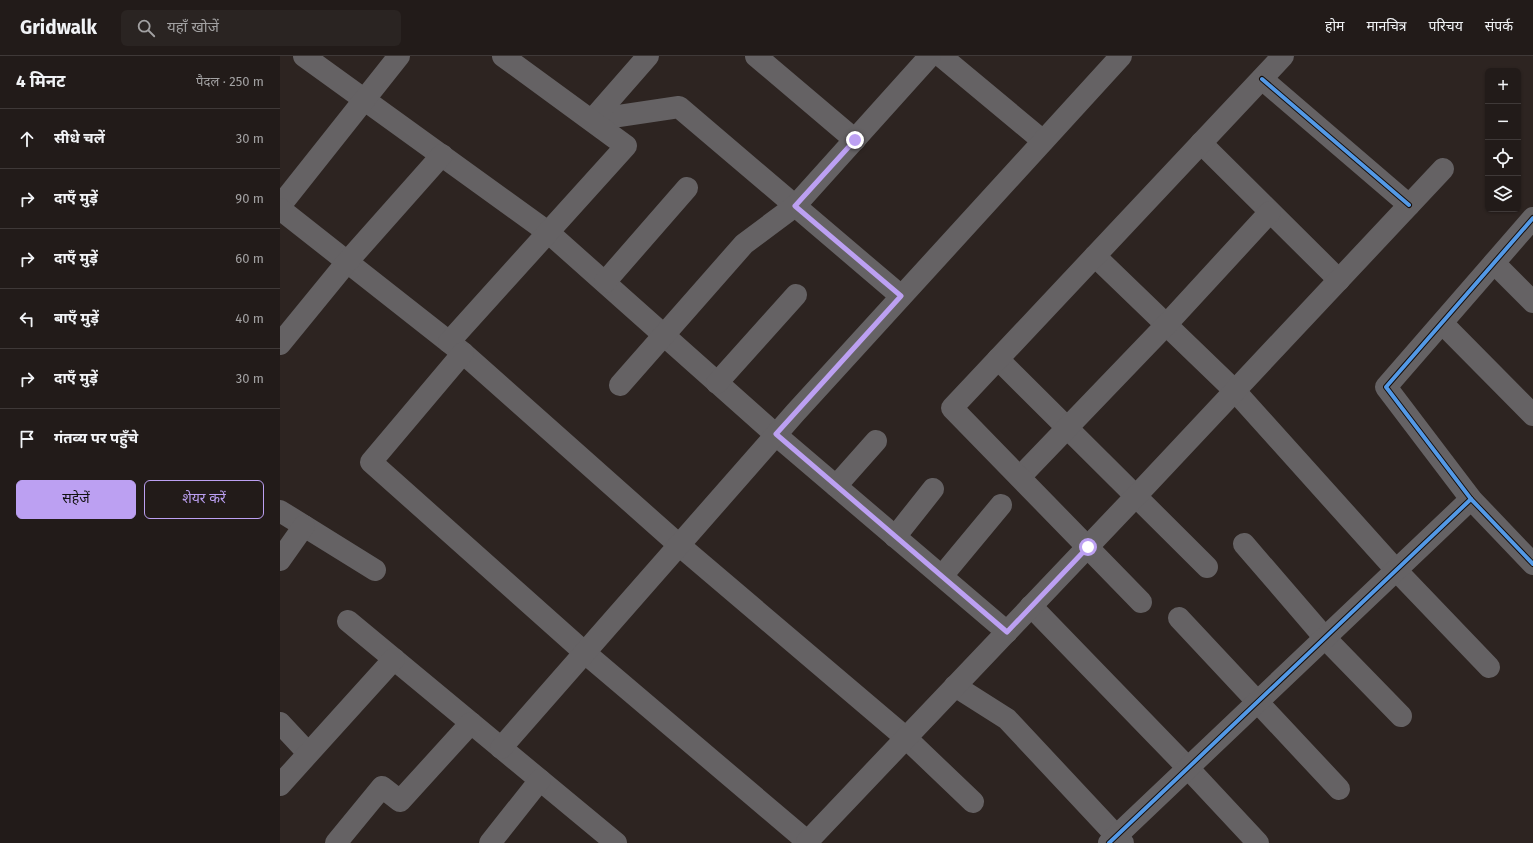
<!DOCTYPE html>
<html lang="hi">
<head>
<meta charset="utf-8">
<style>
  :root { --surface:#221b19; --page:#2a2422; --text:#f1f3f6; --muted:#a2a1a2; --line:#3f3938; --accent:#bca0f2 }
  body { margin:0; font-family:"Fira Sans","Noto Sans Devanagari",sans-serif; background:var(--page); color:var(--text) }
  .controls { position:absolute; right:12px; top:12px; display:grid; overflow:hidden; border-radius:6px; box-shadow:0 1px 3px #0004 }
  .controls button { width:36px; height:36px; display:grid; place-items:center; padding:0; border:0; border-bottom:1px solid var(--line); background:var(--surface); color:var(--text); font:20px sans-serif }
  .stop { position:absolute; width:12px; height:12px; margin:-9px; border:3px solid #bca0f2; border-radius:50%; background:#fff }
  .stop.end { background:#bca0f2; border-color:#fff; box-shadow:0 1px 4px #0008 }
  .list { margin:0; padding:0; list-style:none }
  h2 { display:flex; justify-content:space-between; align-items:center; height:52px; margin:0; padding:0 16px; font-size:17px }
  h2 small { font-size:13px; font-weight:400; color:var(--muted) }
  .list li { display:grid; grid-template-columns:26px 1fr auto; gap:12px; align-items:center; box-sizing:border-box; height:60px; padding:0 16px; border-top:1px solid var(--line) }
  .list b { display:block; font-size:15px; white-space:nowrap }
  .list em { font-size:13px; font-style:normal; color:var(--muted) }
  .actions { display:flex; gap:8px; padding:12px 16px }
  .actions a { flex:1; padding:9px 0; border:1px solid var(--accent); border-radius:6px; text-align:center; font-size:14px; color:var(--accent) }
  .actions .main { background:var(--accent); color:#111 }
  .icon { flex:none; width:22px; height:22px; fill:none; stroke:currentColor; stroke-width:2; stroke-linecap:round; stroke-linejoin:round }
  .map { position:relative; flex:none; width:1253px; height:787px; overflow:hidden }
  header { display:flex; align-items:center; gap:24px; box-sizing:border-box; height:56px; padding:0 20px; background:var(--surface); border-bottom:1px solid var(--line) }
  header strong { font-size:19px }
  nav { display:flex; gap:22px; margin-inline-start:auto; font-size:14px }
  .search { width:280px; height:36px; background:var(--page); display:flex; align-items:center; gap:10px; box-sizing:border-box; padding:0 14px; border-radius:6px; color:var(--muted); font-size:15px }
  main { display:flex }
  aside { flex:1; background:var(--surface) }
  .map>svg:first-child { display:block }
</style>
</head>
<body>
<header>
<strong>Gridwalk</strong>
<div class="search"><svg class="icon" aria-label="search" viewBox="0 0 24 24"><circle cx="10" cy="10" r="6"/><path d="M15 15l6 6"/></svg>यहाँ खोजें</div>
<nav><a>होम</a><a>मानचित्र</a><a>परिचय</a><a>संपर्क</a></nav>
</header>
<main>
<aside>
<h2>4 मिनट<small>पैदल · 250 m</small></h2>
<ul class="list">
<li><svg class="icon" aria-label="ahead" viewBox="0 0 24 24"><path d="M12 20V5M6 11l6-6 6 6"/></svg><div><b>सीधे चलें</b></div><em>30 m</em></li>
<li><svg class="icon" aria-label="right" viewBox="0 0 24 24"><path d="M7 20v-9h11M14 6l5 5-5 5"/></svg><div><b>दाएँ मुड़ें</b></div><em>90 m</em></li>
<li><svg class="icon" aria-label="right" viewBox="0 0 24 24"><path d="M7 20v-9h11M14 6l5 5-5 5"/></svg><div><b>दाएँ मुड़ें</b></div><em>60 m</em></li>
<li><svg class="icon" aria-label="left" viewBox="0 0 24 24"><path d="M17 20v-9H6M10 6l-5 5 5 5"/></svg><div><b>बाएँ मुड़ें</b></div><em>40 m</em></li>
<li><svg class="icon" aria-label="right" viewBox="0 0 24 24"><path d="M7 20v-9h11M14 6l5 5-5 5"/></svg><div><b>दाएँ मुड़ें</b></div><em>30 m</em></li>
<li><svg class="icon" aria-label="arrive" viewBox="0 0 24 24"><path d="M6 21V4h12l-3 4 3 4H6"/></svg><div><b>गंतव्य पर पहुँचे</b></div></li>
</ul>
<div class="actions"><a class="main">सहेजें</a><a>शेयर करें</a></div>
</aside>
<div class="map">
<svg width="1253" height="787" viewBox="0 0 1253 787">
  <rect width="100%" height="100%" fill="#2d2421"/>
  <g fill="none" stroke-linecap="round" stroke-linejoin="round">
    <g stroke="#656264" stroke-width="22">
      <polyline points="24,0 269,177 496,379 727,576"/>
      <polyline points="476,0 575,84"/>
      <polyline points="661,0 763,85"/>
      <polyline points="982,23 1129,149"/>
      <polyline points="312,64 399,51 621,240"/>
      <polyline points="312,64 368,0"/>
      <polyline points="921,87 1059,224"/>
      <polyline points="0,150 119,0"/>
      <polyline points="0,153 183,297 399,489 626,682 693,746"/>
      <polyline points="1253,162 1106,331 1191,443 1253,508"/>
      <polyline points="815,200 955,335 1116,514 1209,611"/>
      <polyline points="1214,207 1253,246"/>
      <polyline points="325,226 407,132"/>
      <polyline points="1162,267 1253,359"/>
      <polyline points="169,286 346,90 223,0"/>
      <polyline points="0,288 67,206 162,99"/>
      <polyline points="183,297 91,406 304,596 529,787"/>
      <polyline points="718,303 927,511"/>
      <polyline points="437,327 516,239"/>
      <polyline points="340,329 464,188 515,150 650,0"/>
      <polyline points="740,421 886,269 990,156"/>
      <polyline points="556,430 596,385"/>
      <polyline points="0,455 95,514"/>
      <polyline points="615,481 653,433"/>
      <polyline points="964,488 1045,582 1121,660"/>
      <polyline points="0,504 24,470"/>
      <polyline points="662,520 721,449"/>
      <polyline points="861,546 672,352 1003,0"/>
      <polyline points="751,550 908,712 978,787"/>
      <polyline points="899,562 1059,733"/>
      <polyline points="68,565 336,787"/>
      <polyline points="675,630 727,663 843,787"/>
      <polyline points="0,667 28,697"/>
      <polyline points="221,692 515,357 841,0"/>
      <polyline points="0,729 114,603"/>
      <polyline points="527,786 856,440 1163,113"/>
      <polyline points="56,787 102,731 120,745 191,667"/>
      <polyline points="210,787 260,724"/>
      <polyline points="829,787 1191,443"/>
    </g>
    <g stroke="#140d0a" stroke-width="6">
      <g id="cycleway">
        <polyline points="982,23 1129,149"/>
        <polyline points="1253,162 1106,331 1191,443 1253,508"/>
        <polyline points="829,787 1191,443"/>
      </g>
    </g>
    <use href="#cycleway" stroke="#5399e6" stroke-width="4"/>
  </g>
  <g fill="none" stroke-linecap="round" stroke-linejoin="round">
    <polyline stroke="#bca0f2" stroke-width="5" points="575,84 515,150 621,240 496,378 727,576 808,491"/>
  </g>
</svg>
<div class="controls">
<button>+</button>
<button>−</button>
<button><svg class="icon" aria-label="locate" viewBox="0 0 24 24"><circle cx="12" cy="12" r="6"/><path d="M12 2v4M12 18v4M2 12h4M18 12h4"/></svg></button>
<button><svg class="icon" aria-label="layers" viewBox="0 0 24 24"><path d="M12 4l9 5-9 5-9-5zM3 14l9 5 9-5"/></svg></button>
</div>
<div class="stop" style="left:808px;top:491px"></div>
<div class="stop end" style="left:575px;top:84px"></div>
</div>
</main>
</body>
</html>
